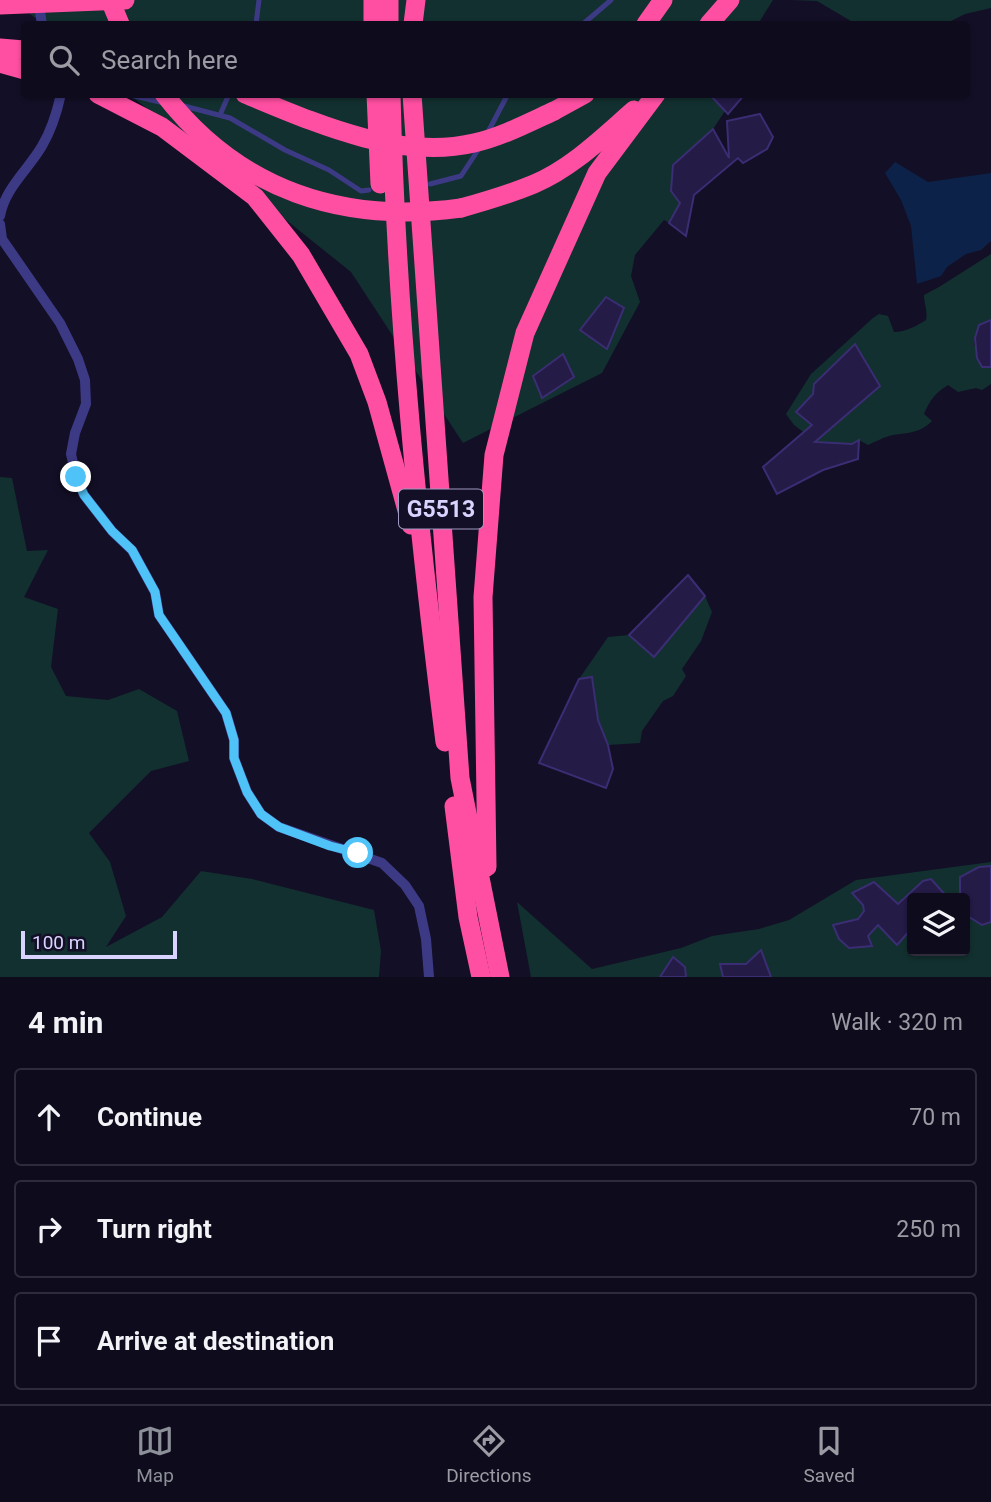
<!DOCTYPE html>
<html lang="en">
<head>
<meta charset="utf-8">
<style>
  :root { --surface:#0e0b1c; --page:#171425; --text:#f1f3f6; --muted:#9b9ba3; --line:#2e2b3b; --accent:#8c9099 }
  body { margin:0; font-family:Roboto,sans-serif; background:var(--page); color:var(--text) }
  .controls { position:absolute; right:21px; bottom:21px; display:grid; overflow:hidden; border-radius:7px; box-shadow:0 2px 5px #0004 }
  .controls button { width:63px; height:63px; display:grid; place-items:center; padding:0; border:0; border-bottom:2px solid var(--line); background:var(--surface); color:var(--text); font:35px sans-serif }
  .scale { position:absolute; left:21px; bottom:18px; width:156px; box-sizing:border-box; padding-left:7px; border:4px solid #d9d4ff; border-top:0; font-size:19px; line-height:24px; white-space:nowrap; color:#d9d4ff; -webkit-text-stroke:5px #130f26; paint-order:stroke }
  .stop { position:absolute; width:21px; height:21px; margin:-16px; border:5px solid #4fc3f7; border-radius:50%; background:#fff }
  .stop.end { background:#4fc3f7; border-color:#fff; box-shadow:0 2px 7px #0008 }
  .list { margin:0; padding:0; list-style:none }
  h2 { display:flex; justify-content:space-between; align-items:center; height:91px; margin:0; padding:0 28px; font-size:30px }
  h2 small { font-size:23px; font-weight:400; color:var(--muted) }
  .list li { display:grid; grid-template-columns:46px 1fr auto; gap:21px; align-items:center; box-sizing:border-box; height:98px; margin:0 14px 14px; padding:0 14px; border:2px solid var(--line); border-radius:7px }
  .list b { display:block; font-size:26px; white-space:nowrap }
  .list em { font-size:23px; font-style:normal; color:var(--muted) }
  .icon { flex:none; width:38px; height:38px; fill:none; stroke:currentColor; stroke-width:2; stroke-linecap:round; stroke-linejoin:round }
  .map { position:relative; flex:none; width:991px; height:977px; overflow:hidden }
  .search { position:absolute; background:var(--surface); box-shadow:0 2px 5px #0004; left:21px; right:21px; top:21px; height:77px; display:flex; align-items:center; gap:18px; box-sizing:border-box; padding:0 24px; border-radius:7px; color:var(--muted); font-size:26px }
  .sheet { height:427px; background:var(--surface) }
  nav { display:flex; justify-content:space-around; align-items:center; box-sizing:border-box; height:98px; border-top:2px solid var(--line); background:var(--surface); font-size:19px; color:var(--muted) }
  nav a { display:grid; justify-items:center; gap:4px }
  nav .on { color:var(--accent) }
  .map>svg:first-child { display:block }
</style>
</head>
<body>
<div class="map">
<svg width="991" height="977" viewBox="0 0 991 977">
  <rect width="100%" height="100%" fill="#130f26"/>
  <g fill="#12302f" fill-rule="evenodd">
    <polygon points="12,0 773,0 758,24 43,24"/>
    <polygon points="790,0 991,0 991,8 965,14 945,24 856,24 817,1"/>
    <polygon points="716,94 714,99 725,111 713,129 697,145 671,191 680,203 669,223 664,220 635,255 631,276 640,302 602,373 463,443 351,272 130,95"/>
    <path d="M991,254V320L979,325L974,344L982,367H991V384L982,390L976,388L958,392L948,385C935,393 930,400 924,414L932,421C918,435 906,432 889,436C882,438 875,442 868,445L859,440L852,444H822L823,447L794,425L786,414L811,374L873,318L879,314L888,316L894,332C906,332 916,326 926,320C928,311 924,304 924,295L939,287Z"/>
    <polygon points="0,477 12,478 27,551 48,550 24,597 58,609 51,667 66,696 108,700 139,689 177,711 189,761 151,771 89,833 110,862 126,916 106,947 162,917 201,871 252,879 374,910 381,951 379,977 0,977"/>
    <polygon points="705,596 712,612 701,641 682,669 686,676 673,696 663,701 642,731 640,743 608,745 598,720 592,677 579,679 608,637 629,635 654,657"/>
    <path d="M991,862V977H531L517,902L592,969L681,948L712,936L759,929L789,920L856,880ZM912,898H965V951H912Z"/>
  </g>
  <polygon fill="#0c2248" points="895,162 928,182 991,173 991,241 981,250 966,254 947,267 941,276 917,284 911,226 901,200 885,173"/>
  <g fill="#241b47" stroke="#3b2d73" stroke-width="2">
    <polygon points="709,94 745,94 728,114"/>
    <polygon points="760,114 773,137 767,149 743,163 738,158 694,195 686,236 669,223 680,203 671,191 673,165 713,129 729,158 727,121"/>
    <polygon points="606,297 624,308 607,349 580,330"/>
    <polygon points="991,320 991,367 982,367 977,358 975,338 979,325"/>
    <polygon points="855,344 880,386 815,442 852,444 859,440 858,459 823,470 777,494 763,467 812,425 796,412 813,394 814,384"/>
    <polygon points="563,354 574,377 542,398 533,376"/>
    <polygon points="688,575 705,596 654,657 629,635"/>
    <polygon points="592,677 598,720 608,745 613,769 606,788 539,763 579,679"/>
    <polygon points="991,866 991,922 982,925 966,915 965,898 961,898 960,893 960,877 979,867"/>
    <polygon points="931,879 948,898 912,898 912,928 897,945 878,925 868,936 872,946 849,948 839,939 833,925 858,919 864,911 863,905 852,893 874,882 898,904 923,881"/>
    <polygon points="761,950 771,977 723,977 720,964 746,964"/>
    <polygon points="673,957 685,967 686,977 660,977"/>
  </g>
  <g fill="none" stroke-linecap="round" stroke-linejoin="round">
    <g stroke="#3d3a85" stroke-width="5">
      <polyline points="256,24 259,0"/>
      <polyline points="583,24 611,0"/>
      <polyline points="126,94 164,103"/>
      <polyline points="184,106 230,118 285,150 329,170 361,191 369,190"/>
      <polyline points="220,115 229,94"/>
      <polyline points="488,132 508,94"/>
      <polyline points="430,184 461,176 480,147"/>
    </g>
    <g stroke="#3d3a85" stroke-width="10">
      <polyline points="38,0 42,24"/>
      <path d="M0,216C5,188 28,170 42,146C51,131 57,112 61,94"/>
      <polyline points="0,224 2,239 60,323 78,359 85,380 86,404 75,433 71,454 76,476 84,495 112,531 132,550 155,592 159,615 226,713 234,740 234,758 247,792 261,814 279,827 382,863 405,885 419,906 426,939 429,977"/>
    </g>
    <g stroke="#ff4fa3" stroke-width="19">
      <polyline points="110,0 120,24"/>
      <polyline points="389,0 389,24"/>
      <polyline points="373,24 373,0"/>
      <polyline points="413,24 416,0"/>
      <polyline points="646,24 663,0"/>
      <polyline points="709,24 730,0"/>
      <polyline points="0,48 24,50"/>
      <polyline points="0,63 24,70"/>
      <polyline points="98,94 162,127 255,197 301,255 359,354 377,402 411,525"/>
      <polyline points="376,94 380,184"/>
      <path d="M391,94C396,311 418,527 445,742"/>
      <polyline points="412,94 460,778 500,977"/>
      <polyline points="554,111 585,94"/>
      <path d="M461,208C486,201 510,194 534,184C572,168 603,137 634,110"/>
      <polyline points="454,806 468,917 481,977"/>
      <polyline points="487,867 483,597 494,455 525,333 597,173 656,94"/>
    </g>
    <g stroke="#ff4fa3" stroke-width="19">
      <polyline points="0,5 125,0"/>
      <path d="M164,94C239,191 343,224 461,208"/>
      <path d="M245,94C313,122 398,161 474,143C501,137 528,123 554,111"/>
    </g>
  </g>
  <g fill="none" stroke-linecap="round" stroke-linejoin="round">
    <polyline stroke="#4fc3f7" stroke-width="9" points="76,477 84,495 112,531 132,550 155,592 159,615 226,713 234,740 234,758 247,792 261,814 279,827 330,846 358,853"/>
  </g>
  <g text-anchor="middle" stroke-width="6" stroke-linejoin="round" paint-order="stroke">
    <rect fill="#130f26" stroke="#9e99be" stroke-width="2" x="399" y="489.5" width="84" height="39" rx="5"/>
    <g font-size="23" font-weight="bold" fill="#d9d4ff">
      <text x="441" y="517">G5513</text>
    </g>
  </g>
</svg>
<div class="controls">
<button><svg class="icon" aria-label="layers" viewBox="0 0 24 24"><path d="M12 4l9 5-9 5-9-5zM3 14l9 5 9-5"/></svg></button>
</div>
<div class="scale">100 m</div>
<div class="stop" style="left:358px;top:853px"></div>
<div class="stop end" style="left:76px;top:477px"></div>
<div class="search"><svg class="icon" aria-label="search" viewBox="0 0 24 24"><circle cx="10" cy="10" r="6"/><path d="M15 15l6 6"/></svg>Search here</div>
</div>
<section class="sheet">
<h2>4 min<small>Walk · 320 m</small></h2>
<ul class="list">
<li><svg class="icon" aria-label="ahead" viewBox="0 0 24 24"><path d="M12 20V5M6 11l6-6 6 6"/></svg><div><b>Continue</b></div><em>70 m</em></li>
<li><svg class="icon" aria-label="right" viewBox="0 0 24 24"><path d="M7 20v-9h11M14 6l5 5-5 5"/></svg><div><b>Turn right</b></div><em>250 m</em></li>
<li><svg class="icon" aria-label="arrive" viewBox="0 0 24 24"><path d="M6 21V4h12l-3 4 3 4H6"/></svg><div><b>Arrive at destination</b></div></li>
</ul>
</section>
<nav>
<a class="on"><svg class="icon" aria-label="map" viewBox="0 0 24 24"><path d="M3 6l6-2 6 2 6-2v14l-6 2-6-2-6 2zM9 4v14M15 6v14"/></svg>Map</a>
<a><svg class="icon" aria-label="directions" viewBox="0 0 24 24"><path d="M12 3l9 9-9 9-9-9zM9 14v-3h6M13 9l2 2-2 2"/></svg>Directions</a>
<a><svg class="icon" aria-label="saved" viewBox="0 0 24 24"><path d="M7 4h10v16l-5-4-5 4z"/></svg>Saved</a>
</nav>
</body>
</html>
